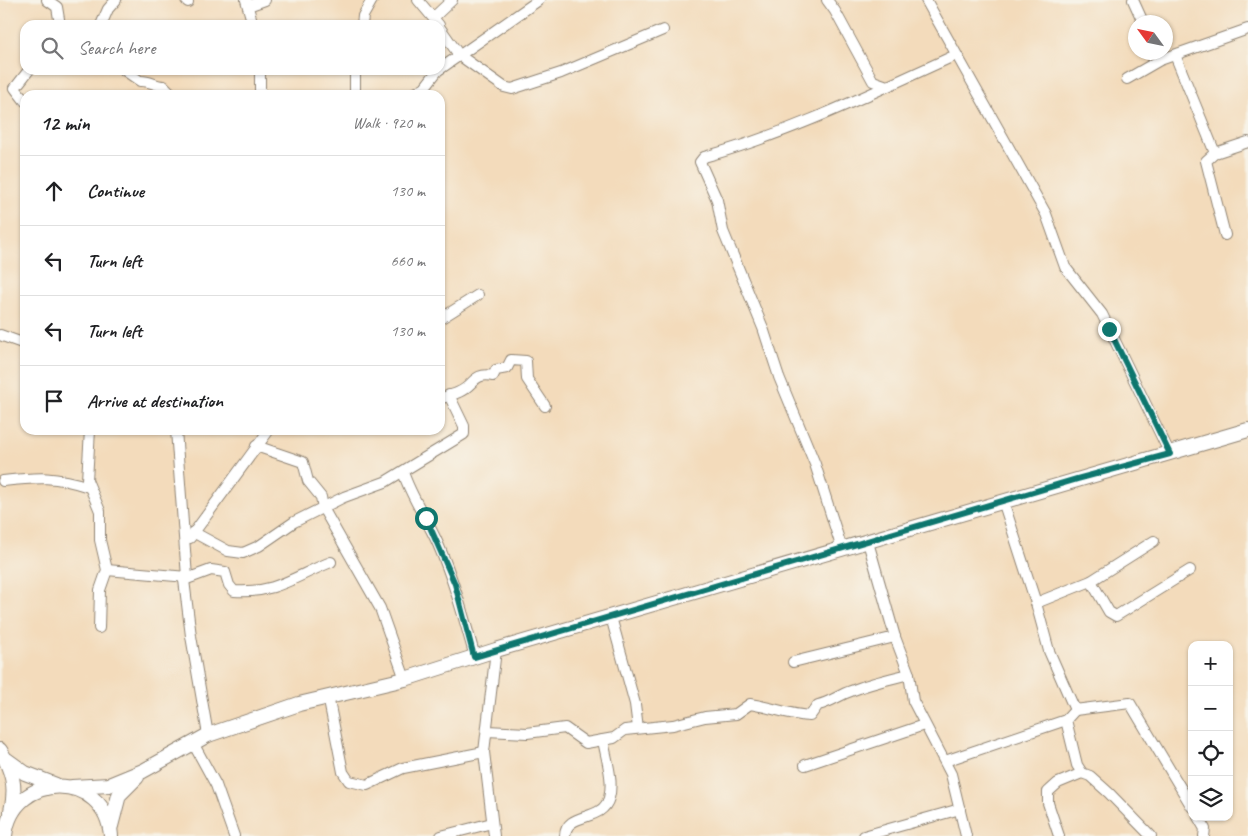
<!DOCTYPE html>
<html lang="en">
<head>
<meta charset="utf-8">
<style>
  :root { --surface:#fff; --page:#f6f6f6; --text:#202124; --muted:#757577; --line:#e0e0e0 }
  body { margin:0; font-family:Caveat,sans-serif; background:var(--page); color:var(--text) }
  .controls { position:absolute; right:15px; bottom:15px; display:grid; overflow:hidden; border-radius:10px; box-shadow:0 1px 4px #0004 }
  .controls button { width:45px; height:45px; display:grid; place-items:center; padding:0; border:0; border-bottom:1px solid var(--line); background:var(--surface); color:var(--text); font:25px sans-serif }
  .compass { position:absolute; left:1128px; top:15px; width:45px; height:45px; border-radius:50%; background:var(--surface); box-shadow:0 1px 4px #0004; rotate:303deg }
  .stop { position:absolute; width:15px; height:15px; margin:-11px; border:4px solid #0f766e; border-radius:50%; background:#fff }
  .stop.end { background:#0f766e; border-color:#fff; box-shadow:0 1px 5px #0008 }
  .list { margin:0; padding:0; list-style:none }
  h2 { display:flex; justify-content:space-between; align-items:center; height:65px; margin:0; padding:0 20px; font-size:21px }
  h2 small { font-size:16px; font-weight:400; color:var(--muted) }
  .list li { display:grid; grid-template-columns:32px 1fr auto; gap:15px; align-items:center; box-sizing:border-box; height:70px; padding:0 20px; border-top:1px solid var(--line) }
  .list b { display:block; font-size:19px; white-space:nowrap }
  .list em { font-size:16px; font-style:normal; color:var(--muted) }
  .icon { flex:none; width:28px; height:28px; fill:none; stroke:currentColor; stroke-width:2; stroke-linecap:round; stroke-linejoin:round }
  .map { position:relative; flex:none; width:1248px; height:836px; overflow:hidden }
  .search { position:absolute; background:var(--surface); box-shadow:0 1px 4px #0004; left:20px; top:20px; width:425px; height:55px; display:flex; align-items:center; gap:12px; box-sizing:border-box; padding:0 18px; border-radius:15px; color:var(--muted); font-size:19px }
  .panel { position:absolute; background:var(--surface); box-shadow:0 1px 4px #0004; left:20px; top:90px; width:425px; height:345px; border-radius:15px }
  .map>svg:first-child { display:block }
</style>
</head>
<body>
<div class="map">
<svg width="1248" height="836" viewBox="0 0 1248 836">
  <rect width="100%" height="100%" fill="#f7f3e8"/>
  <filter id="ink" filterUnits="userSpaceOnUse"><feTurbulence type="fractalNoise" baseFrequency=".02" numOctaves="2"/><feDisplacementMap in="SourceGraphic" scale="10" xChannelSelector="R" yChannelSelector="G"/><feConvolveMatrix kernelMatrix="1 2 1 2 8 2 1 2 1" color-interpolation-filters="sRGB"/></filter>
  <filter id="wash" filterUnits="userSpaceOnUse"><feTurbulence type="fractalNoise" baseFrequency=".0096" numOctaves="4" result="noise"/><feDisplacementMap in="SourceGraphic" scale="20" xChannelSelector="R" yChannelSelector="G"/><feGaussianBlur stdDeviation="1.12" result="paint"/><feColorMatrix in="noise" values="0 0 0 0 0 0 0 0 0 0 0 0 0 0 0 0 0 1.4 0 .05"/><feComposite in="paint" operator="in"/></filter>
  <g filter="url(#wash)">
    <rect width="100%" height="100%" fill="#f3dbbb"/>
  </g>
  <g filter="url(#ink)">
    <g fill="none" stroke-linecap="round" stroke-linejoin="round">
      <g stroke="#8f8373" stroke-width="12">
        <g id="minor">
          <polyline points="47,0 57,7 60,25"/>
          <polyline points="186,0 188,2"/>
          <polyline points="246,0 253,25"/>
          <polyline points="418,0 439,25"/>
          <polyline points="827,0 835,11 873,81 887,86"/>
          <polyline points="926,0 1046,214 1065,267 1102,314 1170,454"/>
          <polyline points="1133,0 1143,22"/>
          <polyline points="248,6 265,0"/>
          <polyline points="434,17 452,0"/>
          <polyline points="101,25 108,9 116,0"/>
          <polyline points="362,25 363,16 372,0"/>
          <polyline points="440,28 459,55 504,87 512,89 561,73 663,30"/>
          <polyline points="1175,55 1215,153"/>
          <polyline points="440,69 539,0"/>
          <path d="M124,70L140,81C149,80 155,86 164,86L173,95"/>
          <polyline points="260,70 260,95"/>
          <polyline points="355,70 355,95"/>
          <polyline points="1127,79 1160,60 1248,29"/>
          <polyline points="412,95 425,87 438,70"/>
          <polyline points="25,101 15,88 29,70"/>
          <polyline points="1225,235 1206,161 1215,153 1248,142"/>
          <polyline points="440,319 478,295"/>
          <polyline points="0,335 25,344"/>
          <path d="M440,399C446,396 453,395 459,392C474,386 473,372 493,376L496,370L507,368L511,360L526,361L527,379L545,406"/>
          <polyline points="90,430 87,480 100,511 100,540 107,570 100,590 99,628"/>
          <polyline points="176,430 187,577 184,580 191,636 208,735"/>
          <polyline points="256,446 303,462 308,481 321,497 323,508 380,608 405,679"/>
          <path d="M403,472C411,497 427,519 438,544C454,581 464,618 475,657"/>
          <path d="M3,481C39,477 55,476 89,487"/>
          <polyline points="1003,501 1036,603 1049,651 1075,710 1066,720 1077,765 1082,773 1090,776 1109,793 1151,836"/>
          <polyline points="193,532 228,551 243,553 259,546 294,522 344,497 385,482 464,434 464,426 449,395"/>
          <polyline points="190,538 269,430"/>
          <polyline points="868,542 895,637 909,674 913,701 951,774 966,836"/>
          <path d="M842,549L815,464L779,377L763,328L723,231L717,200L700,162L704,157C791,133 874,92 956,55"/>
          <polyline points="107,570 187,577"/>
          <path d="M184,580L211,570L225,572L229,585L234,591C276,594 295,576 331,562"/>
          <polyline points="1091,581 1109,612 1116,616 1190,570"/>
          <polyline points="1036,603 1091,581 1154,541"/>
          <polyline points="611,617 635,704 638,728"/>
          <polyline points="793,662 895,637"/>
          <polyline points="328,696 343,772 349,781 367,785 403,768 484,752"/>
          <polyline points="1075,710 1130,703 1192,807"/>
          <path d="M487,731L527,733L565,728L586,743L614,738L625,730L673,725L705,717L736,714L750,704C771,707 789,715 810,716L818,705C831,702 839,695 851,691C870,683 889,679 909,674"/>
          <polyline points="193,743 216,785 234,836"/>
          <polyline points="945,761 1066,720"/>
          <polyline points="805,765 924,725"/>
          <polyline points="1198,817 1205,829 1204,836"/>
          <polyline points="441,836 492,823"/>
          <polyline points="494,836 484,752 496,650"/>
          <path d="M565,836C566,811 602,823 609,798C614,780 606,758 603,740"/>
          <polyline points="864,836 960,809"/>
          <polyline points="1059,836 1048,803 1048,792 1058,783 1082,773"/>
        </g>
      </g>
      <g stroke="#8f8373" stroke-width="16">
        <g id="major">
          <path d="M0,750C12,770 17,787 11,811"/>
          <polyline points="7,760 25,773 56,785"/>
          <polyline points="72,787 109,785 143,771 208,735 299,704 405,679 496,650 1248,430"/>
          <polyline points="111,826 119,795 137,777"/>
          <path d="M5,836C12,770 106,770 111,836"/>
        </g>
      </g>
      <use href="#minor" stroke="#fff" stroke-width="10"/>
      <use href="#major" stroke="#fff" stroke-width="14"/>
    </g>
  </g>
  <g fill="none" stroke-linecap="round" stroke-linejoin="round" filter="url(#ink)">
    <polyline stroke="#0f766e" stroke-width="6" points="426,518 455,584 474,657 1077,479 1170,454 1109,329"/>
  </g>
</svg>
<div class="controls">
<button>+</button>
<button>−</button>
<button><svg class="icon" aria-label="locate" viewBox="0 0 24 24"><circle cx="12" cy="12" r="6"/><path d="M12 2v4M12 18v4M2 12h4M18 12h4"/></svg></button>
<button><svg class="icon" aria-label="layers" viewBox="0 0 24 24"><path d="M12 4l9 5-9 5-9-5zM3 14l9 5 9-5"/></svg></button>
</div>
<svg class="compass" viewBox="-18 -18 36 36"><path d="M0-13l5 13h-10z" fill="#e53935"/><path d="M0 13l5-13h-10z" fill="#757577"/></svg>
<div class="stop" style="left:426px;top:518px"></div>
<div class="stop end" style="left:1109px;top:329px"></div>
<div class="search"><svg class="icon" aria-label="search" viewBox="0 0 24 24"><circle cx="10" cy="10" r="6"/><path d="M15 15l6 6"/></svg>Search here</div>
<section class="panel">
<h2>12 min<small>Walk · 920 m</small></h2>
<ul class="list">
<li><svg class="icon" aria-label="ahead" viewBox="0 0 24 24"><path d="M12 20V5M6 11l6-6 6 6"/></svg><div><b>Continue</b></div><em>130 m</em></li>
<li><svg class="icon" aria-label="left" viewBox="0 0 24 24"><path d="M17 20v-9H6M10 6l-5 5 5 5"/></svg><div><b>Turn left</b></div><em>660 m</em></li>
<li><svg class="icon" aria-label="left" viewBox="0 0 24 24"><path d="M17 20v-9H6M10 6l-5 5 5 5"/></svg><div><b>Turn left</b></div><em>130 m</em></li>
<li><svg class="icon" aria-label="arrive" viewBox="0 0 24 24"><path d="M6 21V4h12l-3 4 3 4H6"/></svg><div><b>Arrive at destination</b></div></li>
</ul>
</section>
</div>
</body>
</html>
